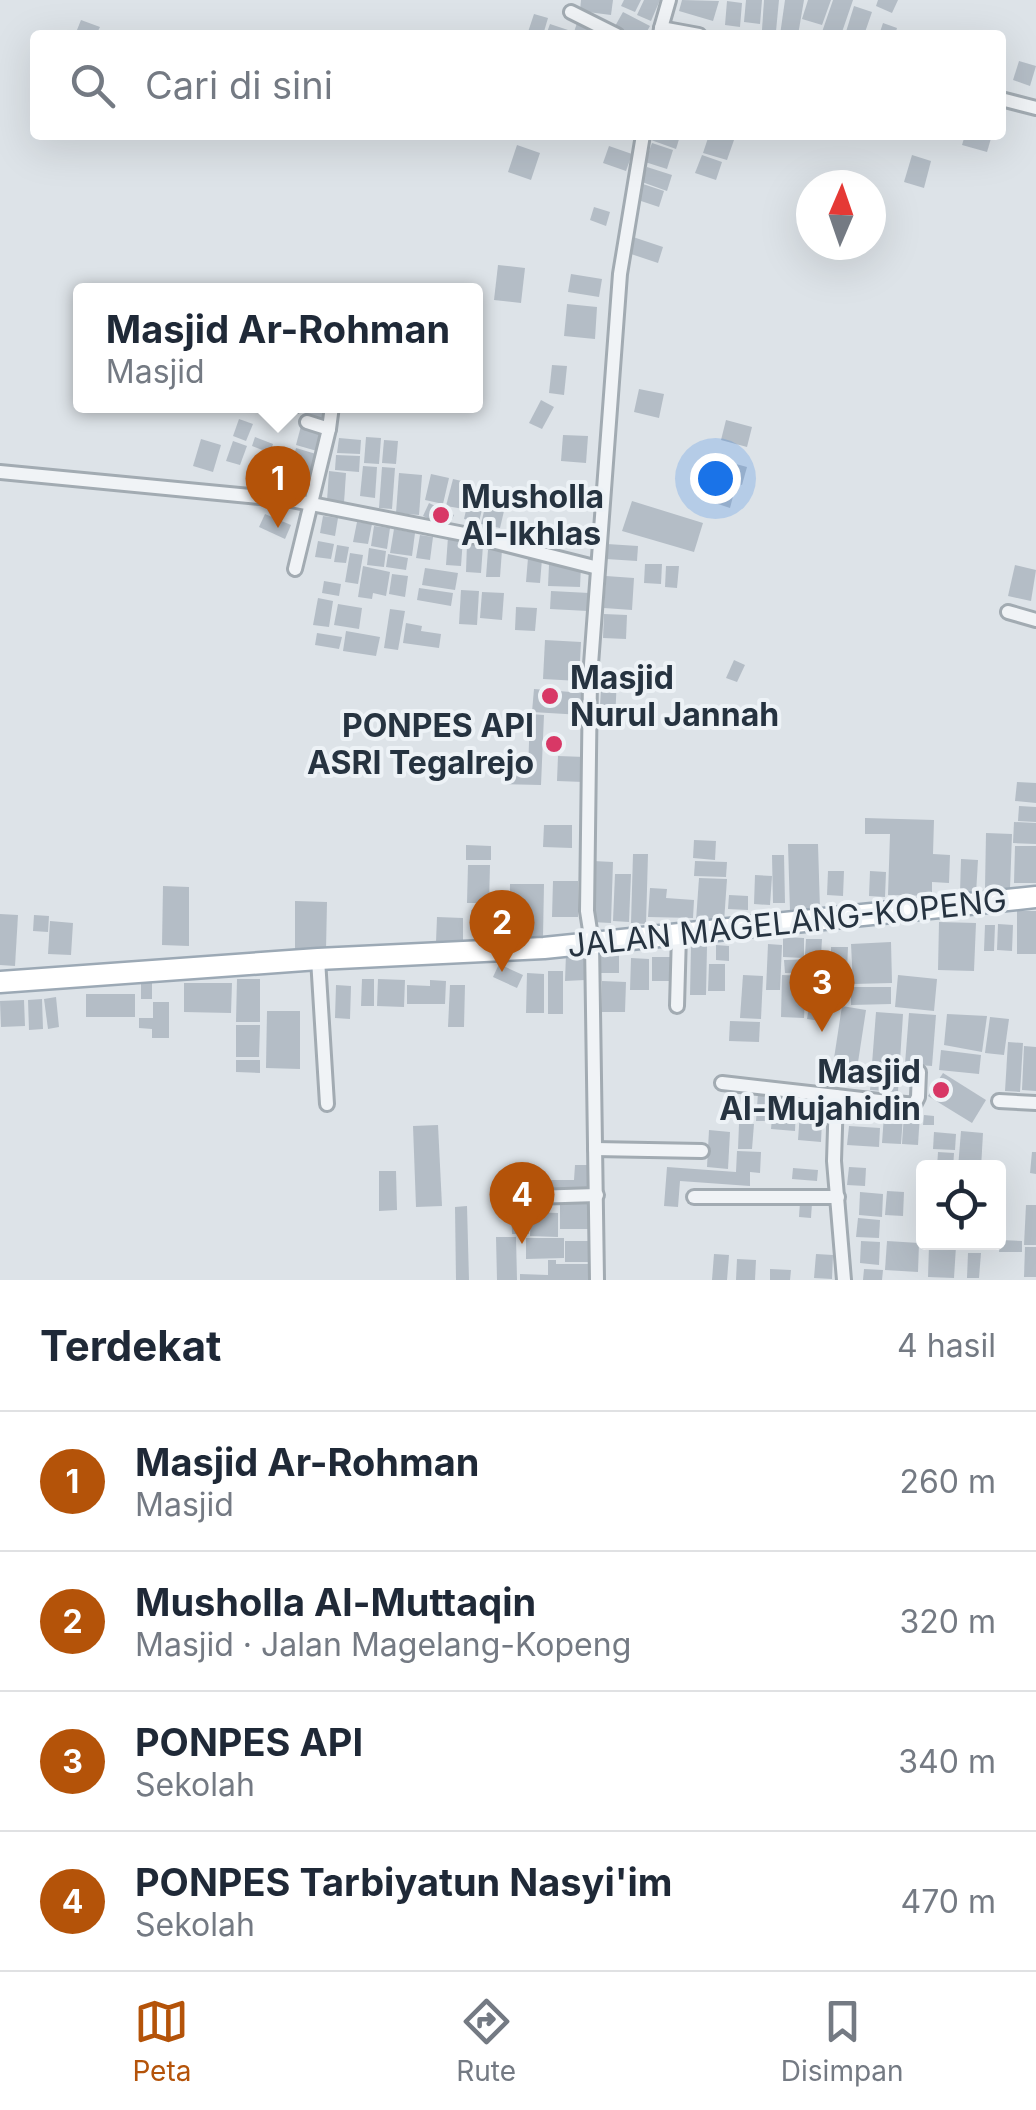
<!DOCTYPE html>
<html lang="id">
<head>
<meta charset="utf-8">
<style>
  :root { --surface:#fff; --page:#f6f6f7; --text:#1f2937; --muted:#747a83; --line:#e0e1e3; --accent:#b45309 }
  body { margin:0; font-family:Inter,sans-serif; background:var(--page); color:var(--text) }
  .controls { position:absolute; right:30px; bottom:30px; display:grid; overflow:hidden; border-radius:10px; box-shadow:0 10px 40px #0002 }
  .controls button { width:90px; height:90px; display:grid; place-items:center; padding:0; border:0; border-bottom:2px solid var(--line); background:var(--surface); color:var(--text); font:50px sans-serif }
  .compass { position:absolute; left:796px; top:170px; width:90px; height:90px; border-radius:50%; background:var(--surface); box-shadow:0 10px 40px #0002; rotate:2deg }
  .you { position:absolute; left:715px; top:478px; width:35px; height:35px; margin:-25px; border:8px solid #fff; border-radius:50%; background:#1a73e8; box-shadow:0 0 0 15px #1a73e833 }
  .badge { display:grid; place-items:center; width:65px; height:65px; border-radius:50%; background:var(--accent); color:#fff; font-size:32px; font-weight:700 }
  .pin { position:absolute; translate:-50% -82px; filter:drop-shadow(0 2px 5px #0008) }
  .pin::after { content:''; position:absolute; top:52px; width:35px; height:30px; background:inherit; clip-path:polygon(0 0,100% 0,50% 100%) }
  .popup { position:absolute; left:73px; top:283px; width:410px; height:130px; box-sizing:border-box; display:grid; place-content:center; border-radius:10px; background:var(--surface); filter:drop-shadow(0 2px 8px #0005); font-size:32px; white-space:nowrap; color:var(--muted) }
  .popup b { font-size:38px; color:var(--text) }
  .popup::after { content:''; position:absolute; left:50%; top:100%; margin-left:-20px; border:20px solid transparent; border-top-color:var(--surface) }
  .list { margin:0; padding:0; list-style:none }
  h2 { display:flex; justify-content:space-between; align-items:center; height:130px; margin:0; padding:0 40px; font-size:42px }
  h2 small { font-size:32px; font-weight:400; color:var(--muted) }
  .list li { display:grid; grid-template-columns:65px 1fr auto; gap:30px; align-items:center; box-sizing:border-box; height:140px; padding:0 40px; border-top:2px solid var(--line) }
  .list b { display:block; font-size:38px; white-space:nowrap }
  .list p { margin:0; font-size:32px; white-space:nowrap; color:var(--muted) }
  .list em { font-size:32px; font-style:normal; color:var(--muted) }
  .icon { flex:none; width:55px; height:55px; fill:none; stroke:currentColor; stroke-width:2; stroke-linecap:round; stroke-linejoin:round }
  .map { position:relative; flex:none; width:1036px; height:1280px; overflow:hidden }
  .search { position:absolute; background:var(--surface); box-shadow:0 10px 40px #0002; left:30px; right:30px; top:30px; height:110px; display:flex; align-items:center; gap:25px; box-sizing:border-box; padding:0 35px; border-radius:10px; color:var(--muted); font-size:38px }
  .sheet { height:690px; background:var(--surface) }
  nav { display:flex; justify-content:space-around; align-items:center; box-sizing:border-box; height:140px; border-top:2px solid var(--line); background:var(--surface); font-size:28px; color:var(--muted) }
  nav a { display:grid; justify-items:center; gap:5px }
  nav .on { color:var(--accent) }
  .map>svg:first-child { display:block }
</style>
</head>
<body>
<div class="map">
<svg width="1036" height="1280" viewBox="0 0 1036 1280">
  <rect width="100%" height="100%" fill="#dde3e8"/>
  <g fill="#b4bdc6">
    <polygon points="581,0 613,0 611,15 580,11"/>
    <polygon points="624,0 641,0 635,12 621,6"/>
    <polygon points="644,0 660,0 651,21 637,15"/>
    <polygon points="682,0 719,1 713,21 679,11"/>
    <polygon points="746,0 762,0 760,24 744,22"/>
    <polygon points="764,0 779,0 776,31 762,30"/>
    <polygon points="785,0 804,0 798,35 780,35"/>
    <polygon points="808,0 831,0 822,25 802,19"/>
    <polygon points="833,0 853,0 841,35 821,35"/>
    <polygon points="878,0 898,0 892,13 876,6"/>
    <polygon points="727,1 742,3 740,27 725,25"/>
    <polygon points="854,6 872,12 864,35 845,35"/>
    <polygon points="623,12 650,26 645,35 627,35 614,28"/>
    <polygon points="534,14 548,18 543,35 527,35"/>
    <polygon points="81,20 100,27 96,35 75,35"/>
    <polygon points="577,23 594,28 592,35 573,35"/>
    <polygon points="883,23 897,28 895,35 879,35"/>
    <polygon points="550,24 568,30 566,35 546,35"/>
    <polygon points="1019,61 1036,66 1030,86 1013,80"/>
    <polygon points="652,135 677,135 680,136 676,149 651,140"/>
    <polygon points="709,135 734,140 727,160 703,153"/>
    <polygon points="965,135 992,135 987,152 962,145"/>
    <polygon points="652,143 673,150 667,169 645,162"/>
    <polygon points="517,145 540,153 531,180 508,172"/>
    <polygon points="609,146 632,154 626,171 603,163"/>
    <polygon points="702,155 722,162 716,180 695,173"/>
    <polygon points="912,155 931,161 924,188 904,182"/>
    <polygon points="647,167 672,175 667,191 642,182"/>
    <polygon points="643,184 664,191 659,207 638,200"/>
    <polygon points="594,207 610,212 606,226 590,220"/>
    <polygon points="633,237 663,247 658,263 628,253"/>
    <polygon points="498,265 525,268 521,303 494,300"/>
    <polygon points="571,274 602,279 599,297 568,292"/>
    <polygon points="567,304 597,307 595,339 564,336"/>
    <polygon points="552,365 567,366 564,395 549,393"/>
    <polygon points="639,389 664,394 659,418 634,412"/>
    <polygon points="541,400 554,407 542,429 529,423"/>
    <polygon points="281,406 302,406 299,414 280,408"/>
    <polygon points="307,406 328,406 323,422 304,416"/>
    <polygon points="239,419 253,424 246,441 233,436"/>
    <polygon points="726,420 752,427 747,447 721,440"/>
    <polygon points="301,426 323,432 317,451 296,445"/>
    <polygon points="563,435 588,436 586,463 561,461"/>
    <polygon points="255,437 273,444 270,453 252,446"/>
    <polygon points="366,437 381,438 379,464 364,463"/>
    <polygon points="339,438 361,440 360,454 337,453"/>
    <polygon points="201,439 221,445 213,472 193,466"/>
    <polygon points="384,440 398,441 396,464 382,463"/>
    <polygon points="233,441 247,446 240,465 226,461"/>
    <polygon points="274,446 291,452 282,482 264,477"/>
    <polygon points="296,448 316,454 311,472 291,466"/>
    <polygon points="336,455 360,456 359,472 335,470"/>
    <polygon points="714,458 747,467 742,485 709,476"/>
    <polygon points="363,466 377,467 375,498 360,496"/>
    <polygon points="382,467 395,468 392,509 379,508"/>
    <polygon points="288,468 311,474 307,490 283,483"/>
    <polygon points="329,471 346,473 344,503 327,501"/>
    <polygon points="399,473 422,475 419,515 396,513"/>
    <polygon points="431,474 449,478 443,504 425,500"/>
    <polygon points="453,479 470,483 464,509 446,506"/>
    <polygon points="724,486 735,489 730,508 718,504"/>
    <polygon points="471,489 486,493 479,522 464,519"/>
    <polygon points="489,490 508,494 500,528 481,524"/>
    <polygon points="632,501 703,523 694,552 622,531"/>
    <polygon points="429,503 454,515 448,528 423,516"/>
    <polygon points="265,514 291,525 285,539 259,527"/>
    <polygon points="323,516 338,518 335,536 320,533"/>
    <polygon points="357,522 372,524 368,544 353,542"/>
    <polygon points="374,526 390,528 387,549 371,546"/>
    <polygon points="394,529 415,533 412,556 390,553"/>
    <polygon points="420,535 433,537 430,560 416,558"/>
    <polygon points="448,537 463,538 461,566 446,565"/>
    <polygon points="318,541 334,544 331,559 315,557"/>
    <polygon points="467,544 483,545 481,573 466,572"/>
    <polygon points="607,544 638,546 637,561 606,559"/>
    <polygon points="337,545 349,547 346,563 334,562"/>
    <polygon points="369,548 386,551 384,567 367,565"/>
    <polygon points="488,550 502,550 500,577 486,577"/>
    <polygon points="350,553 363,555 358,584 345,582"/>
    <polygon points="388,554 408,558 406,570 386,567"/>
    <polygon points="528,558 542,559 540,583 526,582"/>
    <polygon points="645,564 662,564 661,584 644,583"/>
    <polygon points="549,565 581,566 580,587 548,586"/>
    <polygon points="1015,565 1036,570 1031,601 1008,596"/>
    <polygon points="363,566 390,572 386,596 373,593 372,599 358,597"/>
    <polygon points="666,566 679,566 677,588 665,587"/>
    <polygon points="425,568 458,573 455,590 422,585"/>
    <polygon points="392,574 408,576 405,597 389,594"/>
    <polygon points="606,576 634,578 632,610 604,608"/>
    <polygon points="324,581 341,584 339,596 322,593"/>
    <polygon points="419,588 453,593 451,606 417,600"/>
    <polygon points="461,590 479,591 477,625 459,624"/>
    <polygon points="551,591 589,593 588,611 550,609"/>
    <polygon points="482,592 504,593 502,620 480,618"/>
    <polygon points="318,598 333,601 329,627 313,625"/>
    <polygon points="338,604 362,608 359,629 334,625"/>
    <polygon points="516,607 537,608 535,631 515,630"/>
    <polygon points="390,609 405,611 398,650 384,648"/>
    <polygon points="604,614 627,615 626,639 603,638"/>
    <polygon points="406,623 422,626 421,631 441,634 439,648 403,643"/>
    <polygon points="346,631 380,637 376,656 343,651"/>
    <polygon points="317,633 342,637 339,649 315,645"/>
    <polygon points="545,640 581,642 579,681 543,679"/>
    <polygon points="734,660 745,665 737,682 726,678"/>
    <polygon points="602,674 617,675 615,723 599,722"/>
    <polygon points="534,689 583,693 582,715 532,712"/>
    <polygon points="530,714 544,715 541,785 502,784 502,771 528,772"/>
    <polygon points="558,756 585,757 584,782 557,781"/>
    <polygon points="1017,782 1036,783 1036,803 1015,801"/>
    <polygon points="1019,806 1036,807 1036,822 1018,821"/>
    <polygon points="865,818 934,820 933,854 950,855 949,883 932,882 932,896 888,895 890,834 865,834"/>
    <polygon points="1014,822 1036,823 1036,844 1013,843"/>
    <polygon points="544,825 572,825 572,848 543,847"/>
    <polygon points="986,833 1012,834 1010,889 985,888"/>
    <polygon points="694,840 716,841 715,860 693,858"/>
    <polygon points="788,844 818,844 820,910 790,911"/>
    <polygon points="466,845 491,846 491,860 466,860"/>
    <polygon points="1015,846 1036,846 1036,883 1014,883"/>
    <polygon points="633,854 648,854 646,924 631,923"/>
    <polygon points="772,855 784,855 785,903 773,903"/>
    <polygon points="961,859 978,860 976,894 960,893"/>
    <polygon points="593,861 613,862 611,923 592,922"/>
    <polygon points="695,861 727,862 726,877 694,876"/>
    <polygon points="468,865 490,865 489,903 467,903"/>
    <polygon points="828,871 844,871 843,896 827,895"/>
    <polygon points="870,871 886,872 885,897 869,896"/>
    <polygon points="615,874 631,874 629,922 613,921"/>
    <polygon points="755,875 772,876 770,905 754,904"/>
    <polygon points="699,878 727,879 724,922 696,921"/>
    <polygon points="553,881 578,881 578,917 552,917"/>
    <polygon points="510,884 544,884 543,937 509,937"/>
    <polygon points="163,886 189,887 189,946 162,945"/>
    <polygon points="650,888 667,889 666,898 694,900 693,918 648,917"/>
    <polygon points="729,895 748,896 748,910 728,909"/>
    <polygon points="295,901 327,902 326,950 295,950"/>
    <rect x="471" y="910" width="19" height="15"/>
    <rect x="1017" y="911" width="19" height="43"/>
    <polygon points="0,914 18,915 15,966 0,965"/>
    <polygon points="34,915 49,916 48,932 33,931"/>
    <polygon points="437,917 463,918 463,942 436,942"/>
    <polygon points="50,921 73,923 71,955 48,954"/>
    <polygon points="939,922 976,923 974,971 938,970"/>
    <polygon points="998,924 1013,925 1012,951 997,950"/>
    <polygon points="985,925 995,925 994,951 984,951"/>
    <polygon points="783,937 804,938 804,958 783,957"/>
    <polygon points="806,939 822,939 821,956 805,955"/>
    <polygon points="891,942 892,983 853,984 851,944"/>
    <polygon points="768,944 782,945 780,990 766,990"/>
    <polygon points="716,945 729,946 729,961 716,960"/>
    <polygon points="691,946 707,946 706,995 690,995"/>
    <polygon points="831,947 848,947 847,971 831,971"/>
    <polygon points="598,953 619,954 619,973 598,973"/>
    <polygon points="566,954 585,955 585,980 565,981"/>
    <polygon points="652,957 671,957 670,981 652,981"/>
    <polygon points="631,958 649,959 649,990 630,990"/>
    <polygon points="821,959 822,972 785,973 784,960"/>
    <polygon points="499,964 523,975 517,988 493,977"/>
    <polygon points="709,964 725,964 725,991 708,991"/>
    <rect x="548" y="971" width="15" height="43"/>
    <polygon points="527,973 544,974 544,1013 526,1013"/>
    <polygon points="743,975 763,976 761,1019 740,1018"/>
    <polygon points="782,975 806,976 804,1018 781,1017"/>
    <polygon points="898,975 937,979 934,1011 895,1007"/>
    <polygon points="237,979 260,979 260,1022 236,1022"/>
    <polygon points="362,979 374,979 374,1006 361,1006"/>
    <polygon points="378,979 405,980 404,1007 377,1006"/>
    <polygon points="430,980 446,981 445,1004 407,1004 407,985 430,986"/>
    <polygon points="602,981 626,982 625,1012 602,1012"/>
    <rect x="141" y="982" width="11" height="17"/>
    <polygon points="184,983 232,983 231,1013 184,1012"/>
    <polygon points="336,985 351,986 350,1019 335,1018"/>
    <polygon points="450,985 465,985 464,1027 448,1027"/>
    <polygon points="851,987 891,987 891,1004 851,1005"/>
    <polygon points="812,988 833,991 828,1022 807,1019"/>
    <rect x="86" y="994" width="49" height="23"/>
    <polygon points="56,997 59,1027 48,1029 44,999"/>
    <polygon points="42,999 43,1029 29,1030 28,1000"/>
    <polygon points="24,1000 25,1026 1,1027 0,1001"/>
    <polygon points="153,1002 169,1002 169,1038 152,1038 152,1029 139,1028 139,1018 153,1018"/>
    <polygon points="842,1006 866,1010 855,1082 831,1078"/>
    <polygon points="267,1011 300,1011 300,1069 266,1068"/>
    <polygon points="876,1012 903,1014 898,1092 870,1090"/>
    <polygon points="909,1013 936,1015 932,1066 905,1064"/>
    <polygon points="947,1014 987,1016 982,1052 944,1045"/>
    <polygon points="990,1017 1009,1019 1004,1055 985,1053"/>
    <polygon points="730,1021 760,1022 759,1042 729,1041"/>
    <polygon points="236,1025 260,1025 259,1057 236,1057"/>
    <polygon points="1008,1042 1023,1043 1020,1092 1005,1091"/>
    <polygon points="1024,1046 1036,1047 1036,1091 1022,1090"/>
    <polygon points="941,1050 981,1055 979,1074 939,1070"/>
    <polygon points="236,1060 260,1060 260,1073 236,1072"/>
    <polygon points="943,1073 986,1100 972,1123 928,1096"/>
    <polygon points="758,1093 770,1094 768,1121 756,1121"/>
    <polygon points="801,1098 823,1099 821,1142 798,1140"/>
    <polygon points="773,1106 796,1108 795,1131 771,1129"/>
    <polygon points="904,1113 920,1114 918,1145 902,1144"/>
    <polygon points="884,1115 903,1116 901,1144 882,1143"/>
    <polygon points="924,1115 934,1116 934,1125 923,1125"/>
    <polygon points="739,1124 754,1124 752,1149 738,1149"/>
    <polygon points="438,1125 442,1206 416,1207 413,1126"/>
    <polygon points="849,1126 880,1128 879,1147 847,1145"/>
    <polygon points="709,1130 730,1132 728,1169 707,1167"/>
    <polygon points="961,1131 983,1133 981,1168 958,1168"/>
    <polygon points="934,1132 956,1134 955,1150 933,1149"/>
    <polygon points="737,1151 761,1152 760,1173 750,1172 750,1186 680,1181 678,1207 664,1206 667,1167 736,1172"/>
    <polygon points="938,1152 954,1153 953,1168 937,1167"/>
    <polygon points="1032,1152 1036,1152 1036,1174 1030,1173"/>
    <polygon points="575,1165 587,1165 587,1191 536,1191 536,1180 574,1180"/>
    <polygon points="849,1167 866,1168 865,1186 847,1185"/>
    <polygon points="793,1168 818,1170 817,1181 792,1179"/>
    <polygon points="379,1171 396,1171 397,1210 379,1211"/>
    <polygon points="887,1191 904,1192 903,1216 885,1215"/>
    <polygon points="860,1192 883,1194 882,1217 859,1215"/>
    <polygon points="511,1196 528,1196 529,1234 512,1234"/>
    <rect x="560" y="1201" width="30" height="28"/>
    <polygon points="800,1202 812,1203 811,1218 799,1217"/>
    <polygon points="1026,1205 1036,1205 1036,1245 1024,1245"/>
    <polygon points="467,1206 469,1280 456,1280 455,1207"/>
    <polygon points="531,1212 558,1213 558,1237 530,1236"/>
    <polygon points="858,1218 880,1220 879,1238 856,1237"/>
    <polygon points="496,1237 516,1237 517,1280 497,1280"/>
    <polygon points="526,1238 564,1238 564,1258 526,1259"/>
    <polygon points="1000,1240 1022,1241 1022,1252 999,1252"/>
    <rect x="565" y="1241" width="30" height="21"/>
    <polygon points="861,1241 880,1242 879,1265 860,1263"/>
    <polygon points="887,1241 919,1243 918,1272 885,1270"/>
    <polygon points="929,1245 956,1246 954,1278 928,1277"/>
    <polygon points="1025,1247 1036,1247 1036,1277 1024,1277"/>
    <polygon points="968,1253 981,1253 979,1278 967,1278"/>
    <polygon points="714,1254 729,1255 727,1280 712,1280"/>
    <polygon points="816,1254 833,1255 832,1279 814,1278"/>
    <polygon points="737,1259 756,1260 755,1280 736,1280"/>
    <polygon points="548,1260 556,1260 556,1264 594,1264 594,1280 520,1280 520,1274 548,1275"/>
    <polygon points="770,1269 791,1270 790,1280 770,1280"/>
    <polygon points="864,1269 883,1270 882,1280 863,1280"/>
  </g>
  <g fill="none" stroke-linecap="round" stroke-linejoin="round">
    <g stroke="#a2abb2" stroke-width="18">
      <g id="minor">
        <polyline points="571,12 617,35"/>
        <polyline points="661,28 669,0"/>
        <polyline points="660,35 661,28 699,35"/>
        <polyline points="1001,99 1036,108"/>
        <polyline points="329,429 332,406"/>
        <polyline points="0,472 291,500 464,534 598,568"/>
        <polyline points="295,569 329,429 307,422"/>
        <polyline points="1008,612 1036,620"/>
        <polyline points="318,959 327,1104"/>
        <polyline points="677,1006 679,934"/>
        <polyline points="722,1083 836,1096 834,1161 844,1280"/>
        <polyline points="836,1096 914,1105 918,1097 919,1072"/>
        <polyline points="999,1101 1036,1103"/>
        <polyline points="595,1149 702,1151"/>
        <polyline points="532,1197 597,1195"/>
        <polyline points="694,1197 838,1197"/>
        <polyline points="597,1280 592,943 587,911 590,678 620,274 643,135"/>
      </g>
    </g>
    <g stroke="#9ca9b5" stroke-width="25">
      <polyline id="primary" points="0,982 318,959 544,948 1036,897"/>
    </g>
    <use href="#minor" stroke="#f0f3f6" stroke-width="12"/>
    <use href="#primary" stroke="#fff" stroke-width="20"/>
  </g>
  <g fill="#d83866" stroke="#edf2f6" stroke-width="4">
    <circle cx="441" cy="515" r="10"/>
    <circle cx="550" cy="696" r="10"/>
    <circle cx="554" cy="744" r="10"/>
    <circle cx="941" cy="1090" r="10"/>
  </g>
  <g text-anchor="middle" stroke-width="8" stroke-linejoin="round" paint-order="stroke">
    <g font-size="32" font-weight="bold" fill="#263340" stroke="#edf2f6" text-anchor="start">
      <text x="461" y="508">Musholla<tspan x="461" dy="37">Al-Ikhlas</tspan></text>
      <text x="570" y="689">Masjid<tspan x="570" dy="37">Nurul Jannah</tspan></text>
      <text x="534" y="737" text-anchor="end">PONPES API<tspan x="534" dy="37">ASRI Tegalrejo</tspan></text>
      <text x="921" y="1083" text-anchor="end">Masjid<tspan x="921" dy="37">Al-Mujahidin</tspan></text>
    </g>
    <g font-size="32" fill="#263340" stroke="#edf2f6">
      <text transform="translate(787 923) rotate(-6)" y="11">JALAN MAGELANG-KOPENG</text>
    </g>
  </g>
</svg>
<div class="controls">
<button><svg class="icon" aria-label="locate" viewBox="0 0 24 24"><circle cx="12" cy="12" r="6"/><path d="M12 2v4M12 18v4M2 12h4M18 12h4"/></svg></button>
</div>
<svg class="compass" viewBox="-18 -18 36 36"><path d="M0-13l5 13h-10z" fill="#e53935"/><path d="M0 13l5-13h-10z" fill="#747a83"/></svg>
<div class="you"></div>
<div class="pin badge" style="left:278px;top:528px">1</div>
<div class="popup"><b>Masjid Ar-Rohman</b>Masjid</div>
<div class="pin badge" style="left:502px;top:972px">2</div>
<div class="pin badge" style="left:822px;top:1032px">3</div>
<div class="pin badge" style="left:522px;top:1244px">4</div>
<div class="search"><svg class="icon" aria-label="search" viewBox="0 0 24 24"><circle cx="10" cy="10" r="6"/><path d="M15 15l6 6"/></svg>Cari di sini</div>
</div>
<section class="sheet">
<h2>Terdekat<small>4 hasil</small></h2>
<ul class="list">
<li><span class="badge">1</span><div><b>Masjid Ar-Rohman</b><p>Masjid</p></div><em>260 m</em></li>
<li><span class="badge">2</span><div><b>Musholla Al-Muttaqin</b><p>Masjid · Jalan Magelang-Kopeng</p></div><em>320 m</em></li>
<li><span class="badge">3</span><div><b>PONPES API</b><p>Sekolah</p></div><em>340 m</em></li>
<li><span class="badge">4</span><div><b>PONPES Tarbiyatun Nasyi'im</b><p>Sekolah</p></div><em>470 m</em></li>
</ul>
</section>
<nav>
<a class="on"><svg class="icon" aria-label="map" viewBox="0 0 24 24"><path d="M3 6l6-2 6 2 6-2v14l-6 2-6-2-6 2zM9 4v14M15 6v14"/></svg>Peta</a>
<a><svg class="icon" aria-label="directions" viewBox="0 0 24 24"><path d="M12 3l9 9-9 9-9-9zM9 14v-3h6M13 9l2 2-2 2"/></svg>Rute</a>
<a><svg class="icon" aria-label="saved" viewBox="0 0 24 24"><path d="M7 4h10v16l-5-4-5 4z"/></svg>Disimpan</a>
</nav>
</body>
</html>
